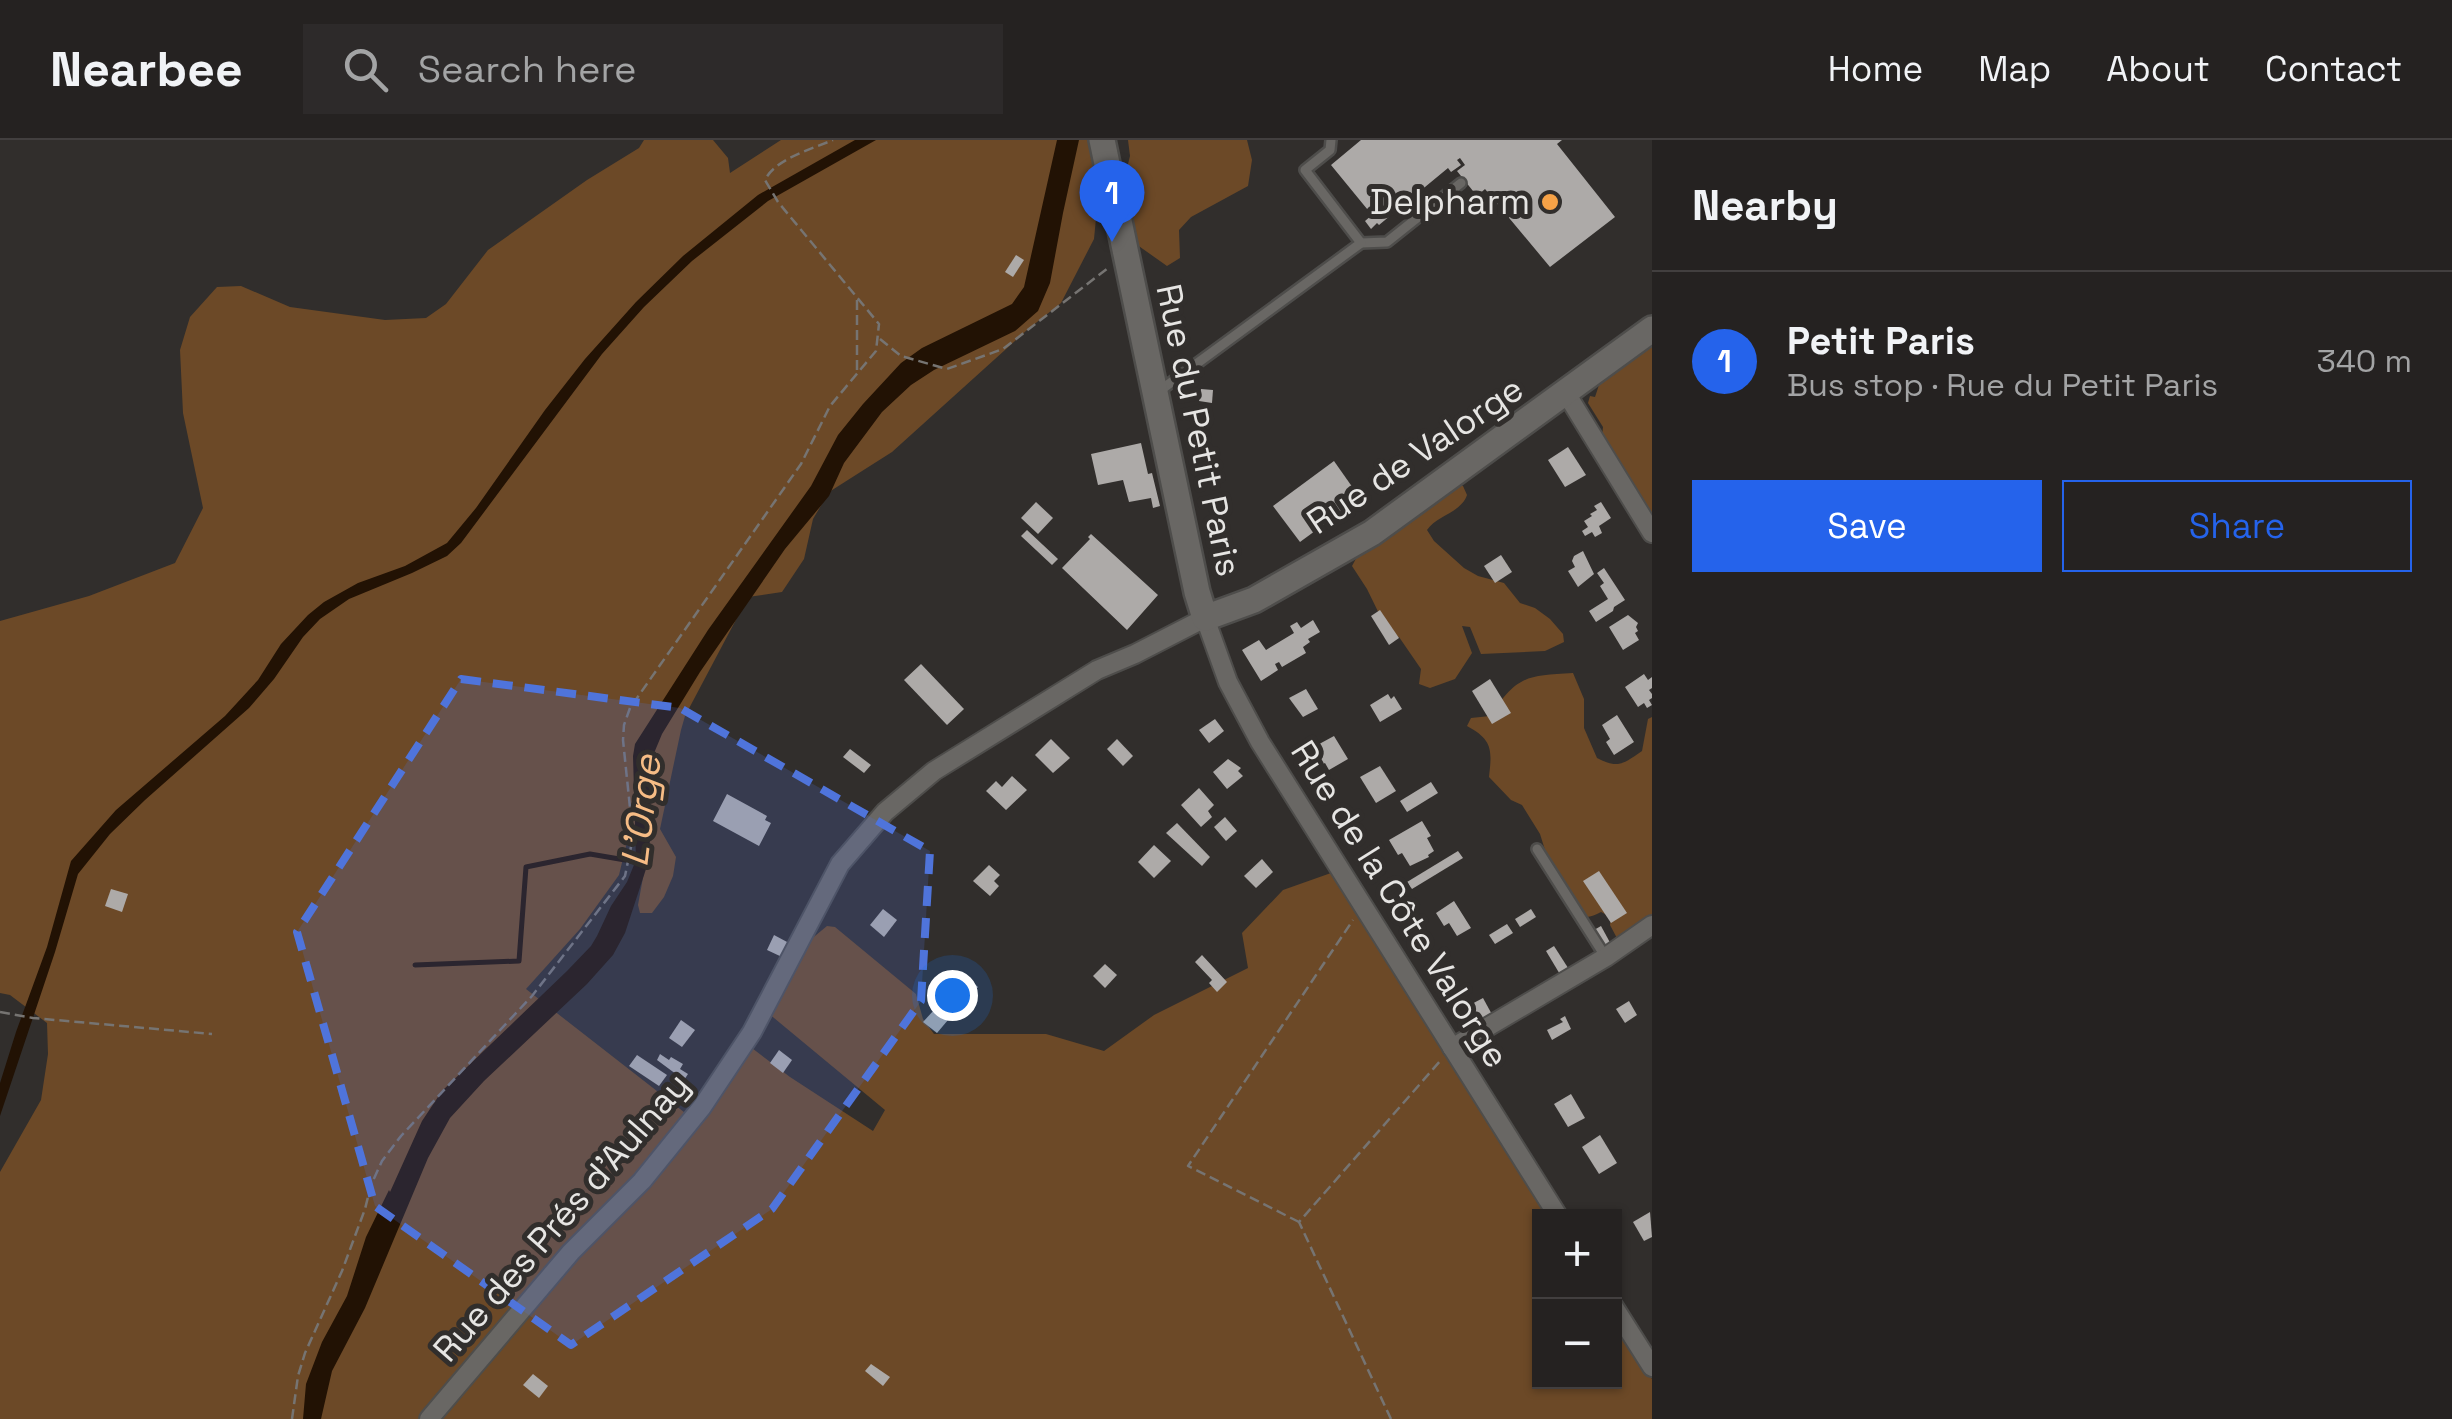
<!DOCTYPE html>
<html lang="en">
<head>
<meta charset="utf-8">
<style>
  :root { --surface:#252221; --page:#2d2a2a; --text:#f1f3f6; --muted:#a3a4a5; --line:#423f3f; --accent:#2563eb }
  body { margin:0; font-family:"Space Grotesk",sans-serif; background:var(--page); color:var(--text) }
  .controls { position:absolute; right:30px; bottom:30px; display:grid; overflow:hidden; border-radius:0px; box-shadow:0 2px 8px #0004 }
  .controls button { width:90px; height:90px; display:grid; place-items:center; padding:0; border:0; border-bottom:2px solid var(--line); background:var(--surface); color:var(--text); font:50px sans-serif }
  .you { position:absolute; left:952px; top:855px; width:35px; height:35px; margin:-25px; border:8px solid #fff; border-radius:50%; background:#1a73e8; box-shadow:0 0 0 15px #1a73e833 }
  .badge { display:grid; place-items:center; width:65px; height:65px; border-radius:50%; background:var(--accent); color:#fff; font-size:32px; font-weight:700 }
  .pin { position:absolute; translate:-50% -82px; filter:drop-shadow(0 2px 5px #0008) }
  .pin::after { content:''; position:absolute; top:52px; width:35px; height:30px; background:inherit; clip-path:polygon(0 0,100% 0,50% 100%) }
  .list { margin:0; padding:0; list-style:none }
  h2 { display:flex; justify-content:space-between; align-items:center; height:130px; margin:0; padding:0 40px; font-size:42px }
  h2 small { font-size:32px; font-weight:400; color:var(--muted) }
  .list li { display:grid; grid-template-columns:65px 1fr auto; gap:30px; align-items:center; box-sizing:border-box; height:180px; padding:0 40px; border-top:2px solid var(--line) }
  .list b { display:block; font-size:38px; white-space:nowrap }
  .list p { margin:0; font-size:32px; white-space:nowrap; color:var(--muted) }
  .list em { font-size:32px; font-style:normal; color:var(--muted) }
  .actions { display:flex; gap:20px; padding:30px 40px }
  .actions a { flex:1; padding:22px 0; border:2px solid var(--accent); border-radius:0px; text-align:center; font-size:35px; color:var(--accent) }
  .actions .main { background:var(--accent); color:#fff }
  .icon { flex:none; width:55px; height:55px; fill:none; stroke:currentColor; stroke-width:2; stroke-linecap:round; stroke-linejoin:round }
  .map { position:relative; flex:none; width:1652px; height:1279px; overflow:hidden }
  header { display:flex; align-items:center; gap:60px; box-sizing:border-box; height:140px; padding:0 50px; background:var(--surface); border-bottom:2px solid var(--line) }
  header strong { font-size:48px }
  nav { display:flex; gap:55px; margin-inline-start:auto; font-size:35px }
  .search { width:700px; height:90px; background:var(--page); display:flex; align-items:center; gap:25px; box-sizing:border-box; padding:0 35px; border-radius:0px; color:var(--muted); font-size:38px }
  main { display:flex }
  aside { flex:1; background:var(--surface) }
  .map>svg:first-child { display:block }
</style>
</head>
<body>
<header>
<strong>Nearbee</strong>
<div class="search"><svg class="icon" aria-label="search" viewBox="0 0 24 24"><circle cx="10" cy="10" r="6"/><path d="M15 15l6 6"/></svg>Search here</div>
<nav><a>Home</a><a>Map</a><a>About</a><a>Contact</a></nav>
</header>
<main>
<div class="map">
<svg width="1652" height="1279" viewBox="0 0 1652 1279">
  <rect width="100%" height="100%" fill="#312e2c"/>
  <g fill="#6c4927">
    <polygon points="644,0 713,0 728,18 730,33 781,0 1092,0 1098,45 1123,44 1130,16 1128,0 1247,0 1252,20 1248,46 1191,77 1179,90 1180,118 1167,126 1126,97 1112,71 1097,68 1094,99 1061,163 1027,190 892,312 829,352 813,379 804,419 782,452 748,457 685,576 681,590 660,689 676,717 673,736 664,757 652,773 640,773 638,765 646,721 638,705 627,702 619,735 580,789 526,849 698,983 748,905 790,937 873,991 885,970 768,873 804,805 827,786 835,787 916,854 923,879 934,894 1046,894 1104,911 1154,875 1248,828 1242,793 1283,750 1331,733 1359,770 1551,1076 1540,1076 1540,1242 1614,1242 1615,1179 1652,1239 1652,1279 0,1279 0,1032 41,960 48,914 47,883 10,855 0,853 0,481 89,456 175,423 203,368 183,273 180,210 190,177 217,147 241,146 290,167 385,180 426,178 446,164 488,110 587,40 639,8"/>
    <polygon points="1652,204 1652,376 1602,297 1603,287 1588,263 1590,256 1595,257 1600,242"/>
    <path d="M1457,344L1463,346L1467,355C1461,373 1437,375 1427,390L1434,401L1464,428L1478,436L1504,443L1520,463L1535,468L1550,479L1563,494L1564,502L1545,511L1481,514L1470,487L1462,486L1472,513L1455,539L1430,548L1419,544L1421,529L1399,497L1389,494L1367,449L1352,426L1359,413Z"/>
    <path d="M1573,533L1584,559V588L1597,618C1618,629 1623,624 1642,611L1648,579L1652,577V782L1619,802L1610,785L1611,777L1601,772C1591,777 1585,780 1575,772L1545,710L1540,694L1522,665L1511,660L1489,637C1492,610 1493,600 1467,586L1471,578L1490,576C1518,535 1526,536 1573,533Z"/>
  </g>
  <g fill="#221204">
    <polygon points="855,0 876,0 768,61 692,121 644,167 602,214 461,403 447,416 412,433 349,459 320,479 303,497 274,539 249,568 145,660 110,694 78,734 55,812 0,976 0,943 16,892 47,807 71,721 116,670 225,576 258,540 281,504 308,475 324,462 358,443 405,426 447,403 476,368 545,270 585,219 636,162 683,116 758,55"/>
    <polygon points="1057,0 1079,0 1063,73 1050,143 1038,171 1015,191 934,230 911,245 882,272 844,323 829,356 785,409 700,532 662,594 652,618 650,634 651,693 646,729 625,793 613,815 587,844 484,941 450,978 428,1018 365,1168 332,1231 321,1279 303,1279 306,1244 322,1202 347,1156 366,1097 389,1050 390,1052 422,981 442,951 567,831 591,806 597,796 611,766 627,742 636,720 633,616 635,604 708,490 811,346 838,295 863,264 901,223 922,208 1012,164 1024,147"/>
  </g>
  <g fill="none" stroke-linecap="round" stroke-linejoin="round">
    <polyline stroke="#221204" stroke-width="5" points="415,825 519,821 526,727 590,714 637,722"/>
  </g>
  <g fill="#adaaa8">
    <polygon points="1361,0 1562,0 1557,4 1615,77 1550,127 1485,49 1477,56 1457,31 1465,25 1460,18 1457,20 1461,25 1451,32 1448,28 1379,85 1377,83 1371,89 1365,81 1372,75 1331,25"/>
    <polygon points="1016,115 1024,120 1013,137 1005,132"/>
    <polygon points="1201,249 1213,250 1212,263 1199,261"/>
    <polygon points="1141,303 1148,334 1152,333 1160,366 1153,368 1151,358 1129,362 1123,340 1098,345 1091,314"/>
    <polygon points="1568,307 1586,335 1565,347 1548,320"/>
    <polygon points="1334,321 1360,358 1300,402 1273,366"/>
    <polygon points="1036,362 1053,378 1038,394 1021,378"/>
    <polygon points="1601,362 1611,378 1599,386 1602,393 1595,397 1592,392 1585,396 1582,391 1588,387 1584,381 1592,376 1590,374 1597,370 1594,366"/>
    <polygon points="1027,390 1058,419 1052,425 1021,396"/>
    <polygon points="1091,394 1158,455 1127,490 1062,428 1090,399 1088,397"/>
    <polygon points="1583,411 1594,434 1578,447 1568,431 1575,427 1572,421 1574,416"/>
    <polygon points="1501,415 1512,432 1495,443 1484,426"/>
    <polygon points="1604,428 1625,460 1614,467 1613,471 1596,482 1589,471 1608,459 1600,446 1604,443 1597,433"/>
    <polygon points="1380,470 1399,498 1389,505 1371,476"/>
    <polygon points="1628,475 1638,483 1636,487 1638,491 1635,493 1639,500 1623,510 1609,487"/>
    <polygon points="1313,480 1320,492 1308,499 1310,502 1303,507 1306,513 1282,527 1279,522 1275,524 1278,530 1261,541 1242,510 1259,500 1266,510 1294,493 1290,486 1297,482 1301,488"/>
    <polygon points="921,524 964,569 947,585 904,540"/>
    <polygon points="1644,534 1648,540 1652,537 1652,548 1649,550 1652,554 1652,558 1649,560 1652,565 1647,568 1644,563 1638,567 1625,547"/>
    <polygon points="1490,539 1511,573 1492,584 1472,551"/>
    <polygon points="1306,549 1318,569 1303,577 1289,558"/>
    <polygon points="1388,554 1391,559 1394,556 1402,569 1380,582 1370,565"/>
    <polygon points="1617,575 1634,602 1614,615 1606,602 1610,599 1602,585"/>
    <polygon points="1215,579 1224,591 1209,603 1199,590"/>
    <polygon points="1334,596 1348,619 1329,630 1325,623 1319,626 1310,609"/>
    <polygon points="1051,599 1070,618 1053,633 1035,615"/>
    <polygon points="1117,599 1133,616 1123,626 1107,609"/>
    <polygon points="850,609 871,625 864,633 843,617"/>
    <polygon points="1228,619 1241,628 1238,631 1243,636 1227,649 1213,632"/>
    <polygon points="1380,626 1396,651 1376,663 1360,637"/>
    <polygon points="1012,636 1027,650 1006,670 986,651 996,641 1002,647"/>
    <polygon points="1431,642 1438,653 1407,672 1400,661"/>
    <polygon points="1199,648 1214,665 1208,671 1212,677 1201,687 1181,665"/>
    <polygon points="727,654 767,676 765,680 771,683 759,706 713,681"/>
    <polygon points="1225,677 1237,691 1226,701 1214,687"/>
    <polygon points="1422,681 1431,696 1427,698 1434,711 1428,715 1429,717 1410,726 1402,713 1398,715 1389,700"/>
    <polygon points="1177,683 1210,717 1202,726 1166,693"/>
    <polygon points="1154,705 1171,721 1154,738 1138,722"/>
    <polygon points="1458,711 1463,718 1412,749 1407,742"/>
    <polygon points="1262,719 1273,732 1256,748 1244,736"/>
    <polygon points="989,725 1000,735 994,741 999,746 990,756 973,741"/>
    <polygon points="1599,731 1627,773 1611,783 1583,741"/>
    <polygon points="111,749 128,754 122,772 105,766"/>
    <polygon points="1454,761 1471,788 1457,796 1449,783 1444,786 1436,773"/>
    <polygon points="883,769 897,780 884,797 870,785"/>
    <polygon points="1531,769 1536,777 1520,787 1515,779"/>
    <polygon points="1507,784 1513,793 1495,804 1489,795"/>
    <polygon points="1601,786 1613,808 1608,812 1594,790"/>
    <polygon points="774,795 789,803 782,817 767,810"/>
    <polygon points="1554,806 1570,831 1561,836 1546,811"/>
    <polygon points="1202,815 1227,842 1217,852 1209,843 1212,840 1195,822"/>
    <polygon points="1105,824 1117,835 1105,848 1093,836"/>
    <polygon points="962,833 978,847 972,854 969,852 959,864 945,851"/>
    <polygon points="1483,858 1495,880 1478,889 1466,867"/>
    <polygon points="1629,861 1637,875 1625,883 1616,869"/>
    <polygon points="934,870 948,880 937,893 923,882"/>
    <polygon points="1565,876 1571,889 1552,900 1547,890 1563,882 1560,879"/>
    <polygon points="681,880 695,890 682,907 669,898"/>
    <polygon points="779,910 792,920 783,933 770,923"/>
    <polygon points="660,914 669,920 671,917 683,924 680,929 688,934 684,940 657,920"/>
    <polygon points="637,915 667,935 659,946 629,926"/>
    <polygon points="1571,954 1585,978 1568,987 1554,964"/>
    <polygon points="1600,995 1617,1023 1599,1034 1582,1007"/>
    <polygon points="1650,1072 1652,1097 1644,1101 1633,1082"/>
    <polygon points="871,1224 890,1237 883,1246 865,1231"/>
    <polygon points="533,1234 548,1246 539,1258 523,1245"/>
  </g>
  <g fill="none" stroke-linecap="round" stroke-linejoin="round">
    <g stroke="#4e4d4b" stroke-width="14">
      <g id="lane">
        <polyline points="1361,103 1387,102 1461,43"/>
        <polyline points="1158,252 1361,103 1305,30 1330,10 1331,0"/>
        <polyline points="1537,709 1605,816"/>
      </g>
    </g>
    <g stroke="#4e4d4b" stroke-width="22">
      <g id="street">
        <polyline points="1566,253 1652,393"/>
        <polyline points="1452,908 1606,817 1652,785"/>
        <polyline points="1614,1167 1652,1227"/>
        <polyline points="429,1279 571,1112 642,1041 702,967 752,892 840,724 885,672 934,631 1097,530 1135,514 1205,478 1228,542 1260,602 1558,1076"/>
      </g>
    </g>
    <g stroke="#4e4d4b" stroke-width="30">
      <polyline id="secondary" points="1102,0 1197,452 1205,478 1254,460 1372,393 1652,189"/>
    </g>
    <g stroke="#767472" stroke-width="2.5" stroke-dasharray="10 5" stroke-linecap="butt">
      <polyline points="857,160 857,232"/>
      <polyline points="880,199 901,216 947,229 1003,209 1108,128"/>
      <polyline points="0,872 33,878 212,894"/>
      <polyline points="1299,1082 1188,1026 1353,780"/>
      <path d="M292,1279L298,1236L305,1213L342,1131L365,1069L371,1045L382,1021L401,996L532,856L625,736L633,697L623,600L624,585L630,568L801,324L830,266L876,211L879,184L778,62L765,40C775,19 812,9 833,0"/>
      <polyline points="1391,1279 1299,1082 1441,920"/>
    </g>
    <use href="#lane" stroke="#696764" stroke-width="9"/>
    <use href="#street" stroke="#696764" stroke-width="18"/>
    <use href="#secondary" stroke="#696764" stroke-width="25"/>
  </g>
  <path fill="#4f74db" fill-opacity="0.2" stroke="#4f74db" stroke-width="8" stroke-dasharray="20 12" stroke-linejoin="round" d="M461,539L680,568L930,711L921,861L772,1069L571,1205L375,1066L297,792Z"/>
  <circle fill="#f6a247" stroke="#312e2c" stroke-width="4" cx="1550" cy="62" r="10"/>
  <g text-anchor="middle" stroke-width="10" stroke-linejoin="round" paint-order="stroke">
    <g font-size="35" fill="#e6e5e3" stroke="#312e2c" text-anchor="end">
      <text x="1530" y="74">Delpharm</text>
    </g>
    <g font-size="35" fill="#e6e5e3" stroke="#312e2c">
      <text transform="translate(1199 290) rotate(78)" y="12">Rue du Petit Paris</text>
      <text transform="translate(1415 315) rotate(-34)" y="12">Rue de Valorge</text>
      <text transform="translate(1400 764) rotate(58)" y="12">Rue de la Côte Valorge</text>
      <text transform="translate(561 1077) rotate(-49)" y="12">Rue des Prés d'Aulnay</text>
    </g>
    <g font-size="38" font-style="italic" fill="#f6bc85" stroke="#312e2c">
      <text transform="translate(641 671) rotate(-83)" y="13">L'Orge</text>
    </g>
  </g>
</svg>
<div class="controls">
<button>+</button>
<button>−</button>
</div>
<div class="you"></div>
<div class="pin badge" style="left:1112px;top:102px">1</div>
</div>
<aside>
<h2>Nearby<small></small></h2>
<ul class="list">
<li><span class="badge">1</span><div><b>Petit Paris</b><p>Bus stop · Rue du Petit Paris</p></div><em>340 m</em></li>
</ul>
<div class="actions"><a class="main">Save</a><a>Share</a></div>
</aside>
</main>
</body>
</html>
